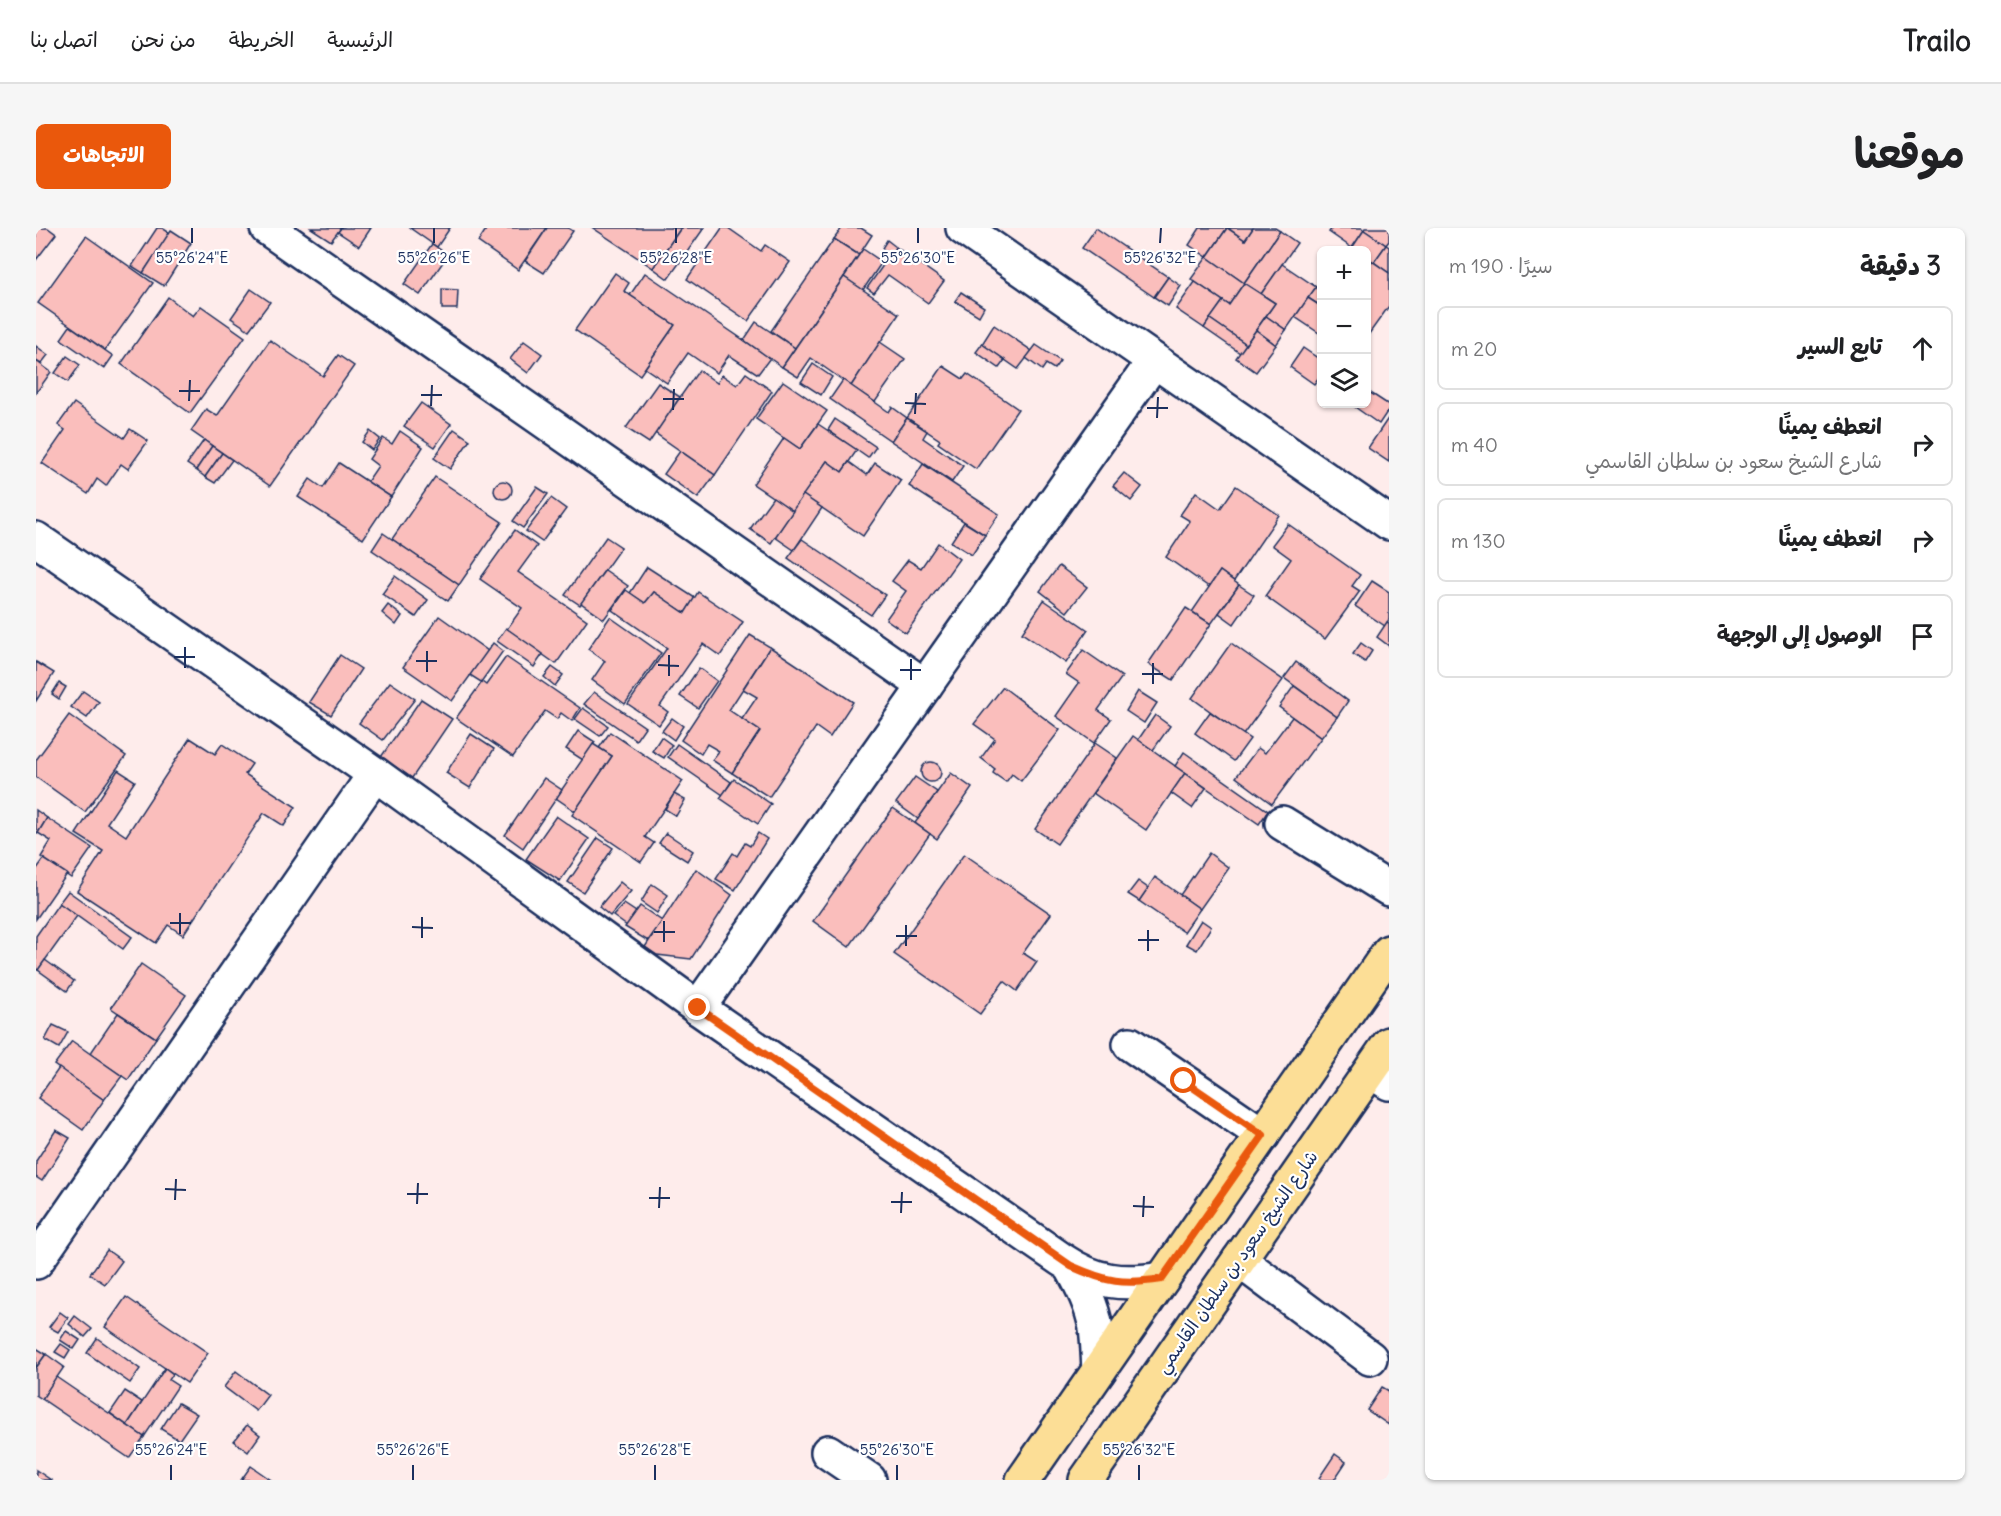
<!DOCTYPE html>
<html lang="ar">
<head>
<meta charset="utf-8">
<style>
  :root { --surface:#fff; --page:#f6f6f6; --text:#202124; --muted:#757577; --line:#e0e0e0; --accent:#ea580c }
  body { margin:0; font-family:Delius,"Playpen Sans Arabic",sans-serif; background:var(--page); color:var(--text); direction:rtl }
  .controls { position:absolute; right:18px; top:18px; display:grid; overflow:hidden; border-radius:9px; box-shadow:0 2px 4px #0004 }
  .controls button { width:54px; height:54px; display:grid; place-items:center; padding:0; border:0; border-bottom:2px solid var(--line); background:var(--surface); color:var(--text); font:30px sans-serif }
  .stop { position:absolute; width:18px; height:18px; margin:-14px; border:4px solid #ea580c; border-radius:50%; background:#fff }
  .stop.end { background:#ea580c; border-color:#fff; box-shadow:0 2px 6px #0008 }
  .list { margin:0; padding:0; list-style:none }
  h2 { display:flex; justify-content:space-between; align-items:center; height:78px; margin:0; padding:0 24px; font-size:26px }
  h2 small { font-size:20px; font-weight:400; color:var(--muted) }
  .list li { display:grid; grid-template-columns:39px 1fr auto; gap:18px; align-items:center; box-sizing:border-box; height:84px; margin:0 12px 12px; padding:0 12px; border:2px solid var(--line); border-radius:9px }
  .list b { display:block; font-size:22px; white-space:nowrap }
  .list p { margin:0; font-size:20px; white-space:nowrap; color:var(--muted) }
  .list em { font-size:20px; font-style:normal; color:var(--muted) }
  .icon { flex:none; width:33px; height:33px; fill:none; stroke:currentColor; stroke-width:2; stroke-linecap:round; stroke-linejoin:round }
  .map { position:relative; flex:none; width:1353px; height:1252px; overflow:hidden; direction:ltr; border-radius:9px }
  header { display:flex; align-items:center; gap:36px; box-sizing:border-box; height:84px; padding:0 30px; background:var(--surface); border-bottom:2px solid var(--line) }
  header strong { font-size:28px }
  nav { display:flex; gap:33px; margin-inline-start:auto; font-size:21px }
  .intro { display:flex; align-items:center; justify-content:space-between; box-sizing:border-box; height:144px; padding:0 36px }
  h1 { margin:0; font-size:42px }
  .button { padding:15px 27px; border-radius:9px; background:var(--accent); color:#fff; font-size:21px; font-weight:700 }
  main { display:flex; gap:36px; padding:0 36px }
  aside { flex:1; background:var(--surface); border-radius:9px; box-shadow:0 2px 4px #0004 }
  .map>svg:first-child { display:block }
</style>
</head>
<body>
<header>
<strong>Trailo</strong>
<nav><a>الرئيسية</a><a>الخريطة</a><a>من نحن</a><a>اتصل بنا</a></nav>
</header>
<div class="intro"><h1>موقعنا</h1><a class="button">الاتجاهات</a></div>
<main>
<aside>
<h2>3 دقيقة<small>سيرًا · 190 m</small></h2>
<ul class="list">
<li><svg class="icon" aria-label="ahead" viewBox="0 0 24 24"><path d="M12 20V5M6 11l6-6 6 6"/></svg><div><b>تابع السير</b></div><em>20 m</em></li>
<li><svg class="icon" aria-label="right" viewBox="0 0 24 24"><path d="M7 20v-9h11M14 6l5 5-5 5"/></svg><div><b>انعطف يمينًا</b><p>شارع الشيخ سعود بن سلطان القاسمي</p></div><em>40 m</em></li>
<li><svg class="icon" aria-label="right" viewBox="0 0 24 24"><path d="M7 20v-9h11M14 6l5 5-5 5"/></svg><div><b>انعطف يمينًا</b></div><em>130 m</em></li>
<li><svg class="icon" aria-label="arrive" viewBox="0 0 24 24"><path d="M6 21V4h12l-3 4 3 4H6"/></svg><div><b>الوصول إلى الوجهة</b></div></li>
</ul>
</aside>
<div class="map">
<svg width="1353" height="1252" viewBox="0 0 1353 1252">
  <rect width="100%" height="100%" fill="#feeceb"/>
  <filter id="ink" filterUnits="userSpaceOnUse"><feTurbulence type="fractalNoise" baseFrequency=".0167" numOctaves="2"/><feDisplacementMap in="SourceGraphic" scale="12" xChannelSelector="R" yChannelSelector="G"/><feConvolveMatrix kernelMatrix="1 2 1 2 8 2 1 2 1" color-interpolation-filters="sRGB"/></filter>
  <g filter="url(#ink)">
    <g fill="#fabebc" stroke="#1b2f5e" stroke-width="1.5">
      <polygon points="0,0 12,0 20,6 0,32"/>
      <polygon points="121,0 126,0 134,5 107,45 96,38"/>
      <polygon points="275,0 305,0 295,13"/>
      <polygon points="305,0 335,0 323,18 302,4"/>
      <polygon points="374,0 414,0 401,19"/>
      <polygon points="451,0 511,0 482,42 442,14"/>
      <polygon points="511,0 532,0 537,3 508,45 489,33"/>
      <polygon points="557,0 645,0 617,40"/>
      <polygon points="645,0 668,0 632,51 617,40"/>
      <polygon points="686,0 692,0 725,23 729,17 754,34 712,93 651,51"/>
      <polygon points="806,0 825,0 836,7 823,27 798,11"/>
      <polygon points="1060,0 1132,49 1118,69 1046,20"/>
      <polygon points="1164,0 1191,0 1171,29 1153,17"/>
      <polygon points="1191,0 1209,12 1217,0 1239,0 1244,3 1208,55 1171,29"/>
      <polygon points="1192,0 1217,0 1209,12"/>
      <polygon points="1296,0 1326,0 1328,2 1316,20 1293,4"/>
      <polygon points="1329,0 1353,0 1353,13 1350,17 1328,2"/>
      <polygon points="135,2 155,15 128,58 107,45"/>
      <polygon points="1328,2 1350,17 1338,34 1330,29 1330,22 1321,22 1316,20"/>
      <polygon points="1244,3 1261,15 1225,66 1208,55"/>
      <polygon points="50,8 117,55 69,122 2,75"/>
      <polygon points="798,11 823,27 759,120 735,103"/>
      <polygon points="851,12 860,19 854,26 846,20"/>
      <polygon points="396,16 412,27 384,67 368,56"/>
      <polygon points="1350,17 1353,19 1353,45 1338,34"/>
      <polygon points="860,19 908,53 892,75 852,47 838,65 831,60"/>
      <polygon points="827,21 846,34 827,62 808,49"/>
      <polygon points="1171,29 1208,55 1193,77 1155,51"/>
      <polygon points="1330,29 1353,45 1353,78 1330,110"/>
      <polygon points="1246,36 1280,59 1250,102 1230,88 1239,75 1225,66"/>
      <polygon points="579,45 593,55 588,63 639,97 604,147 539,102"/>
      <polygon points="609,45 734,130 722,146 693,127 681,145 652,125 631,155 609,140 639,97 594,67"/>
      <polygon points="808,49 863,86 815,158 775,130 762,149 746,139"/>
      <polygon points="1132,49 1145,58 1132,78 1118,69"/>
      <polygon points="1286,51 1286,79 1272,70"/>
      <polygon points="1159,54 1187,73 1168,100 1140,81"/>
      <polygon points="1208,55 1239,75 1210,116 1174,91 1187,73 1193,77"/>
      <polygon points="215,61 234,74 213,102 195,90"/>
      <polygon points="406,61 422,62 421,81 406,81"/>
      <polygon points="925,64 948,79 943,88 919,73"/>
      <polygon points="132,69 157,88 165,78 209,109 154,185 85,136"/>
      <polygon points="1272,70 1286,79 1286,101 1283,105 1259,89"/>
      <polygon points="1230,88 1250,102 1240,117 1220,102"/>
      <polygon points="1174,91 1210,116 1204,125 1168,100"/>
      <polygon points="720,94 759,120 746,139 708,112"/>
      <polygon points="958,97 996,123 982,141 946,116"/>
      <polygon points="34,98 77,128 68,141 25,111"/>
      <polygon points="1220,102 1240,117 1220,144 1200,130"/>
      <polygon points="234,112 287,148 302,127 318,138 234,258 155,203 170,181 181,188"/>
      <polygon points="488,113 506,126 492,145 474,131"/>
      <polygon points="844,114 869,131 839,174 815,158"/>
      <polygon points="946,116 969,132 963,140 940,124"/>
      <polygon points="1000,117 1024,133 1018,141 1010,136 1006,142 990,130"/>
      <polygon points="0,118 12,127 5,136 0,133"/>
      <polygon points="1267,120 1286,133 1286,145 1278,156 1254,139"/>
      <polygon points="31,128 44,137 32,154 19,145"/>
      <polygon points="0,133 15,144 0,165"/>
      <polygon points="777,136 796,149 785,167 765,154"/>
      <polygon points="907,138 927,151 931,146 982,181 940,241 902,215 904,212 871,190"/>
      <polygon points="663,142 681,155 686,147 701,157 710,145 736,163 679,247 619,205"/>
      <polygon points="807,152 853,184 856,179 871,190 855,213 794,171"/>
      <polygon points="747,153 791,183 764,221 720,191"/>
      <polygon points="622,155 644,169 613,215 590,200"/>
      <polygon points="1330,162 1353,177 1353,181 1343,196 1316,177 1317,176 1330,176"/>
      <polygon points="38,175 88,210 94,201 112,213 92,241 85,236 70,258 61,251 52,266 6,235 29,202 22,197"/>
      <polygon points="385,175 415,196 399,219 368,198"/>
      <polygon points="1353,189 1353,234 1332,220"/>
      <polygon points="871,190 891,203 887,210 927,238 916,254 855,213"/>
      <polygon points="799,191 840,219 832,230 792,202"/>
      <polygon points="782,196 821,222 806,244 791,233 757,283 717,256 748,210 764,221"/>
      <polygon points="418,201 434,212 414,241 398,230"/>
      <polygon points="334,203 344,211 336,222 326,214"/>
      <polygon points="364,203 387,219 355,269 331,254 342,238 333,231 347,210 356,216"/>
      <polygon points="168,212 176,218 160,242 151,236"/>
      <polygon points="176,218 186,225 169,249 160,242"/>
      <polygon points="644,223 679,247 662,270 628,246"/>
      <polygon points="186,225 196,232 179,255 169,249"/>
      <polygon points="791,233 806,244 813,234 831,247 839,235 865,252 827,308 767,267"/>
      <polygon points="303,235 355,269 327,311 262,269 274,251 287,260"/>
      <polygon points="887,236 963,286 949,307 873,258"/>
      <polygon points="1088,245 1106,259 1095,273 1077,258"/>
      <polygon points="399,249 466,294 423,357 356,311"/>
      <circle cx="467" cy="262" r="9"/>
      <polygon points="1200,258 1243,287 1198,353 1184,343 1173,359 1130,329 1154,293 1144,287 1160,264 1184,281"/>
      <polygon points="501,259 512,266 487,300 477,293"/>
      <polygon points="767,267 786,280 758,322 739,309"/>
      <polygon points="737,269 757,283 735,315 714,301"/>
      <polygon points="515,270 530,281 506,314 490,303"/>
      <polygon points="928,294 949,307 936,327 915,314"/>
      <polygon points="1252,296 1324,347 1316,358 1324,363 1289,411 1229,368 1255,331 1236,317"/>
      <polygon points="479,302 501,318 482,344 551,392 520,436 471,401 486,380 444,351"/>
      <polygon points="347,305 423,357 412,373 336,322"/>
      <polygon points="570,309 585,319 544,377 529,367"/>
      <polygon points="766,311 849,367 835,387 752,330"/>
      <polygon points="902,315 923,331 870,405 850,391 870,363 856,353 872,332 885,340"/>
      <polygon points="1023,338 1051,359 1031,384 1004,363"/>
      <polygon points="611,339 659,370 649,385 618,364 609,375 594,365"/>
      <polygon points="569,342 592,358 568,391 545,375"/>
      <polygon points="1184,343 1203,357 1175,396 1156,384"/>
      <polygon points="359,348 392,372 380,389 346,366"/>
      <polygon points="1336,353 1353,364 1353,391 1349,398 1319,378"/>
      <polygon points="1203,357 1218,367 1198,396 1183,385"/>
      <polygon points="590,362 609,375 618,364 649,385 662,364 707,394 684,428 667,416 624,478 632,484 623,497 592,476 631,420 576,382"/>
      <polygon points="1008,372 1052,402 1030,435 986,405"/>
      <polygon points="352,377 366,388 360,397 346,385"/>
      <polygon points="1150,380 1175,396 1137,452 1112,436"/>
      <polygon points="403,388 452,423 416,473 367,439"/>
      <polygon points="574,389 625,425 589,476 556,452 569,433 552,421"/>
      <polygon points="1351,394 1353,395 1353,418 1341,409"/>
      <polygon points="470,400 507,426 498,439 461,413"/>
      <polygon points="714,407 734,419 693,482 724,503 696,545 676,532 683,523 671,516 665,526 645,512"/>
      <polygon points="457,415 467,423 445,454 434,447"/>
      <polygon points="1195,415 1247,452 1207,507 1156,470"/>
      <polygon points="1325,415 1336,423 1329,434 1317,426"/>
      <polygon points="734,419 817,474 794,509 780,499 733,569 696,545 724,503 706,491 721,469 707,461"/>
      <polygon points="1047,422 1086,449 1062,482 1075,491 1058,515 1020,488 1043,455 1030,446"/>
      <polygon points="304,427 325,441 295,487 273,474"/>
      <polygon points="470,429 544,480 536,493 525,485 521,491 509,483 477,529 420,490 446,454 450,457"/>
      <polygon points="0,434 18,445 0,473"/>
      <polygon points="1260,434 1312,473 1301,489 1248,450"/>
      <polygon points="516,439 527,447 519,458 508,449"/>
      <polygon points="663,440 681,453 662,480 644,468"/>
      <polygon points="354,454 379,471 347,512 323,495"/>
      <polygon points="23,455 30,459 23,471 16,466"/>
      <polygon points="1258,458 1301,489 1285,510 1243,479"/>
      <polygon points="967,459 1024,502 985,553 976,546 970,554 957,545 959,541 945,530 959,511 938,496"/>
      <polygon points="47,463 63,474 51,490 35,479"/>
      <polygon points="1102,463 1121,475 1108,495 1090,483"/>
      <polygon points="558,464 609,499 600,512 548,476"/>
      <polygon points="385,471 416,491 376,550 345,529"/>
      <polygon points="547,480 572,498 564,508 539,491"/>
      <polygon points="1174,484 1214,511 1198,533 1159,505"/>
      <polygon points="33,487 90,528 49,584 0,549 0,532"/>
      <polygon points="1119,487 1134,498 1117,522 1102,512"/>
      <polygon points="1256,489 1285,510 1236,576 1200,549 1222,520 1229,525"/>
      <polygon points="636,490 647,498 638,512 626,503"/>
      <polygon points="542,503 559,514 547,532 530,521"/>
      <polygon points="574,504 647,553 609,609 618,615 605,634 536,587 576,528 563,520"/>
      <polygon points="435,506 458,521 434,560 410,545"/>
      <polygon points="1097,508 1149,545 1110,602 1057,565"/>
      <polygon points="625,509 636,517 628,530 616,523"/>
      <polygon points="154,510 179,526 186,516 216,536 209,546 260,579 248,598 228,585 147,707 132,697 120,715 41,663 67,623 40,606 82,542 99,553 71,595 90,608"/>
      <polygon points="1059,515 1081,530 1021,616 999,601"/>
      <polygon points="557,516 576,528 539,583 520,570"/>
      <polygon points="641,516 695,554 687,567 632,529"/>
      <polygon points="1148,524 1232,583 1223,596 1139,538"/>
      <circle cx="895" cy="544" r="10"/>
      <polygon points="915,545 936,560 901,611 879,595"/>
      <polygon points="1149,545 1170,560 1156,580 1135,565"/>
      <polygon points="879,549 901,564 882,591 860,575"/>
      <polygon points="508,550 526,562 487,620 469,607"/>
      <polygon points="698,551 735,576 722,596 684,570"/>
      <polygon points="638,566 649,572 640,588 629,581"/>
      <polygon points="857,580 894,606 813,719 777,693"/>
      <polygon points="0,582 11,590 2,605 0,603"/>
      <polygon points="520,588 553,611 524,653 490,631"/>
      <polygon points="11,590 56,620 35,650 5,629 15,613 2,605"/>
      <polygon points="630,605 657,623 651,633 623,615"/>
      <polygon points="722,605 731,611 699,662 680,651 697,625 701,628 709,615 714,618"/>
      <polygon points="562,610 577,620 547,664 532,654"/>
      <polygon points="1173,625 1193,640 1164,681 1144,667"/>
      <polygon points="928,626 1015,686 987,725 1001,734 981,763 968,753 944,786 858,726"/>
      <polygon points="8,631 31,646 0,691 0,642"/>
      <polygon points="660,641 696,667 655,731 621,727 609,719"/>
      <polygon points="1119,649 1164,681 1148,704 1103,673"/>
      <polygon points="1102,653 1112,660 1103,673 1092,666"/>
      <polygon points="584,654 595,663 574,688 563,679"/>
      <polygon points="616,656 632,667 621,685 605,674"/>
      <polygon points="32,663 96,709 87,721 23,675"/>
      <polygon points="23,675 41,688 2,742 0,741 0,708"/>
      <polygon points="588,676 600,684 591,698 577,688"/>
      <polygon points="604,678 626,693 612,713 589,699"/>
      <polygon points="1165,692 1175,699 1161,722 1150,716"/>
      <polygon points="9,732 38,753 31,763 2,742"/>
      <polygon points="105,736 150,767 120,810 75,780"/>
      <polygon points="82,785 120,810 92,852 54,826"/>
      <polygon points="17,797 32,804 23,820 9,812"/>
      <polygon points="36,813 86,848 68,872 18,837"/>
      <polygon points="23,840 68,872 47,902 2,870"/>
      <polygon points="20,902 34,910 6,953 0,949 0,933"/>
      <polygon points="71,1022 86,1033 69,1056 54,1046"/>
      <polygon points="90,1069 172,1125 151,1155 69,1099"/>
      <polygon points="24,1084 32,1090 22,1104 13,1099"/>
      <polygon points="39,1088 56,1101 49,1109 33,1096"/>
      <polygon points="30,1103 44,1112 38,1121 24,1112"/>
      <polygon points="61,1110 104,1141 94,1155 51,1125"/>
      <polygon points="25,1116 34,1122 29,1130 19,1124"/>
      <polygon points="0,1120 10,1126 0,1140"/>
      <polygon points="10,1126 28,1139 6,1171 0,1167 0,1140"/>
      <polygon points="129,1140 137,1146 133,1152 142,1158 108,1209 91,1197"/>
      <polygon points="200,1143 232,1167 220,1183 188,1159"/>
      <polygon points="20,1149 108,1209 93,1230 6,1171"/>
      <polygon points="1346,1159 1353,1163 1353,1197 1331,1182"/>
      <polygon points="89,1163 106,1174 91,1197 74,1185"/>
      <polygon points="142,1175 161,1186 143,1212 125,1201"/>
      <polygon points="211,1197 224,1207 212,1224 198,1213"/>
      <polygon points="1299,1226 1310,1234 1298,1252 1286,1252 1283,1250"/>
      <polygon points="215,1238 235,1252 205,1252"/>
      <polygon points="0,1242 15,1252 0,1252"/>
    </g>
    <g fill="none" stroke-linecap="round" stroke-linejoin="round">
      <g stroke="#1b2f5e" stroke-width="38">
        <g id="minor">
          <polyline points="231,0 889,458"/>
          <polyline points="927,0 1353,295"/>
          <path d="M0,311L339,546L662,780L1026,1032C1060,1055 1086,1057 1126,1051"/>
          <polyline points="1246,595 1353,661"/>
          <polyline points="662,780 1118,133"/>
          <polyline points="1094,816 1227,907"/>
          <polyline points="1335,843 1353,855"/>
          <polyline points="1203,1032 1334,1130"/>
          <polyline points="0,1034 339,546"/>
          <path d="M1035,1038C1046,1058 1056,1077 1060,1100C1062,1113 1062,1128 1063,1142"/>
          <polyline points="792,1224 833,1252"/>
        </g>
      </g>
      <g stroke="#1b2f5e" stroke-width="38">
        <g id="major">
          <polyline points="987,1252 1353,724"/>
          <polyline points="1050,1252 1353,816"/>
        </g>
      </g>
      <use href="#minor" stroke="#fff" stroke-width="33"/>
      <use href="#major" stroke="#fcde96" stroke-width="33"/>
    </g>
  </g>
  <g fill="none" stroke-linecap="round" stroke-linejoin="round" filter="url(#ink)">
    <path stroke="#ea580c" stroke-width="8" d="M662,780L1035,1038C1071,1054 1087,1057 1126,1051L1227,907L1148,853"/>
  </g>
  <path fill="none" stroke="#1b2f5e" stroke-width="2" d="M156,15V0M398,15V0M640,15V0M882,15V0M1124,15L1125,0M143,163H164M385,167H406M627,171H648M153,173L154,152M869,175L890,176M395,178L396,157M1111,180H1132M637,182L638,161M879,186L880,165M1121,190L1122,169M138,429H159M380,433H401M622,437L643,438M149,440V419M864,442H885M391,444V423M1106,446H1127M633,448V427M875,452V431M1117,456V435M134,695H155M376,699L397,700M618,704H639M144,706V685M860,708H881M386,710V689M1102,712H1123M628,714V693M870,718V697M1112,723V702M129,961L150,962M371,966H392M613,970H634M139,972L140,951M855,974H876M381,976L382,955M1097,978L1118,979M623,980L624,959M865,985L866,964M1107,989L1108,968M135,1252V1237M377,1252V1237M619,1252V1237M861,1252V1237M1103,1252V1237"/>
  <g text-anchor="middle" stroke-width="4.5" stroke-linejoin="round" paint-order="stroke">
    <g font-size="18" fill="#1b2f5e" stroke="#fff">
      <text transform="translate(1201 1034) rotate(-55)" y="6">شارع الشيخ سعود بن سلطان القاسمي</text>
    </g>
  </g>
  <g font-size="15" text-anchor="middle" fill="#1b2f5e" stroke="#fff" stroke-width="4.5" stroke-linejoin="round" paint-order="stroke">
    <text x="156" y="35">55°26'24"E</text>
    <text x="398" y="35">55°26'26"E</text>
    <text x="640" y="35">55°26'28"E</text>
    <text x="882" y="35">55°26'30"E</text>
    <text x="1124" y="35">55°26'32"E</text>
    <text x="135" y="1227">55°26'24"E</text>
    <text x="377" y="1227">55°26'26"E</text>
    <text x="619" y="1227">55°26'28"E</text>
    <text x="861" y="1227">55°26'30"E</text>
    <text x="1103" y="1227">55°26'32"E</text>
  </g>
</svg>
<div class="controls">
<button>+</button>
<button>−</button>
<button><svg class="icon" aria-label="layers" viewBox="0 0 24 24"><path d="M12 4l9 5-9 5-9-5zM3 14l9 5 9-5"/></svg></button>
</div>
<div class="stop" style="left:1148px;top:853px"></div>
<div class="stop end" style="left:662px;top:780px"></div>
</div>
</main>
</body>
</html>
